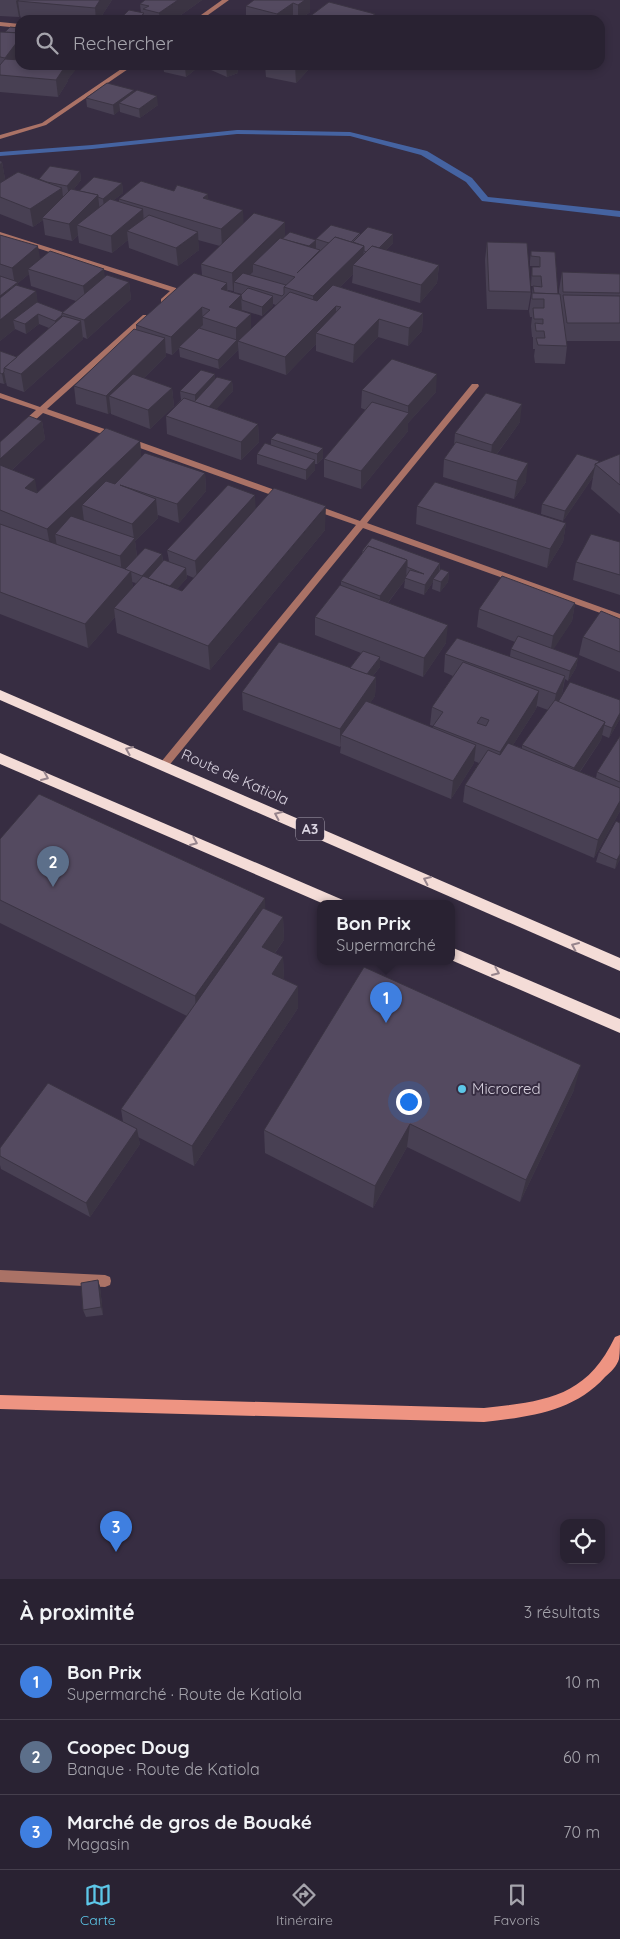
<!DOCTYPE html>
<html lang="fr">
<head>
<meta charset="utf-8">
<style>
  :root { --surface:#292232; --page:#312a3a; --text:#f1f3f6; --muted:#a5a4ac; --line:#453f4d; --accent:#5dc7e8 }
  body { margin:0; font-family:Quicksand,sans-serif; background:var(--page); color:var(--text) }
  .controls { position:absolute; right:15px; bottom:15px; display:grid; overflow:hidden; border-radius:10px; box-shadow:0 2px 8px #0003 }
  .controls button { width:45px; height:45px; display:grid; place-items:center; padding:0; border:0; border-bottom:1px solid var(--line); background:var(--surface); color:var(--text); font:25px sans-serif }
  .you { position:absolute; left:408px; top:1101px; width:18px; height:18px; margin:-12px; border:4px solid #fff; border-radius:50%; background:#1a73e8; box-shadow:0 0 0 8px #1a73e833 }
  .badge { display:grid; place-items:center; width:32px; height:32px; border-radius:50%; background:var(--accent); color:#fff; font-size:16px; font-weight:700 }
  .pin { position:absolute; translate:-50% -41px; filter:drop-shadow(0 1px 2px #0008) }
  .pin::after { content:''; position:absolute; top:26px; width:18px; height:15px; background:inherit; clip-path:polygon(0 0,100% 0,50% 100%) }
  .popup { position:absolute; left:317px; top:900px; width:138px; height:65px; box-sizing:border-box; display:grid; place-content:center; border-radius:10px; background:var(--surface); filter:drop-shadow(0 1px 4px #0005); font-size:16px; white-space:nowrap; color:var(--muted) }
  .popup b { font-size:19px; color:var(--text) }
  .popup::after { content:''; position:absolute; left:50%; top:100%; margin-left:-10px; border:10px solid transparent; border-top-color:var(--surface) }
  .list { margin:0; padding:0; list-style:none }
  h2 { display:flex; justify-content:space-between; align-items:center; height:65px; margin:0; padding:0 20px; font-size:21px }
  h2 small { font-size:16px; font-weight:400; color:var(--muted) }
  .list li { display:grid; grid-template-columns:32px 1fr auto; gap:15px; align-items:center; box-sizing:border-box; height:75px; padding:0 20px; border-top:1px solid var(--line) }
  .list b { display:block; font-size:19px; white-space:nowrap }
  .list p { margin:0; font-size:16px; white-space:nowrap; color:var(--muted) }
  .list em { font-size:16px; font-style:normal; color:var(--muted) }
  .icon { flex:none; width:28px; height:28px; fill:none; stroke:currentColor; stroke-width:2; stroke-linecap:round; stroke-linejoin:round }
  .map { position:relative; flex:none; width:620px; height:1579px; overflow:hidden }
  .search { position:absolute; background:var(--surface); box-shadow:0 2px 8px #0003; left:15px; right:15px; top:15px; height:55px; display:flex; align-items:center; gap:12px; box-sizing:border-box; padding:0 18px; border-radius:15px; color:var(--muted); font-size:19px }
  .sheet { height:290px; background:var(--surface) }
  nav { display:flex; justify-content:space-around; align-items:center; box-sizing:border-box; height:70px; border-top:1px solid var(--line); background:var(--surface); font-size:14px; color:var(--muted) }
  nav a { display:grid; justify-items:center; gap:2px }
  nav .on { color:var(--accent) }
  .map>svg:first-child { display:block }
</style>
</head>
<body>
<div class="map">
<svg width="620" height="1579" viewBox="0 0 620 1579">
  <rect width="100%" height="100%" fill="#372d42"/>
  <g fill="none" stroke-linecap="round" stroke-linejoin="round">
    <polygon fill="#4563a1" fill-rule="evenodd" points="237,130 350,132 427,151 472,178 488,197 620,211 620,217 482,201 466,182 421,155 350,136 237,134 92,149 0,156 0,152 92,145"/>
    <g fill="#aa7266" fill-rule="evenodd">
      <polygon points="222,0 229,0 201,20 194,20"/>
      <polygon points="0,22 20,24 20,28 0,26"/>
      <polygon points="127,65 134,65 46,125 0,139 0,135 42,123"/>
      <polygon points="0,232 176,288 178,292 167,303 161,303 161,299 170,291 0,236"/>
      <polygon points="143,315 146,315 150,317 47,409 119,434 119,438 113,438 43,413 25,429 19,429 19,425 36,410 0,398 0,393 40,407"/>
      <polygon points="472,384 478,384 479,386 367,523 620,614 620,620 363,528 167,768 161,768 159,765 161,762 356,525 310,509 310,505 316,505 360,521"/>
      <polygon points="126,439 132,439 286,494 287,496 283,499 280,498 126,443"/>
      <polygon points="0,1270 105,1275 110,1277 111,1281 110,1285 105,1287 0,1282"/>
    </g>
    <path fill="#ee9482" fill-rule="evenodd" d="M620,1335C620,1343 620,1352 619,1359C617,1366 611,1372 605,1377C574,1412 528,1417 484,1422L0,1409V1395L484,1408C545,1401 586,1398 615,1337Z"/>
    <g fill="#f4dcd7" fill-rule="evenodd">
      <polygon points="0,690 620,958 620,971 0,700"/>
      <polygon points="0,753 343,900 345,904 324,904 0,764"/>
      <polygon points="451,947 620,1019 620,1033 451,960"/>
    </g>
  </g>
  <g fill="#484053" fill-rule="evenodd">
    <polygon points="0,0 112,0 99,20 49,20 21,18 20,15 19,17 0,16"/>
    <polygon points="145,0 202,0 174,20 121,20 121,18 141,13 140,4"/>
    <polygon points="310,0 310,12 300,20 246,20 246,6"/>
    <polygon points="20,28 20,65 79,65 68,79 68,81 58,97 0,92 0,32 5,32"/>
    <polygon points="87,65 101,65 99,67"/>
    <polygon points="163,65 195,65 196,69 186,77 164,72"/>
    <polygon points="211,65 237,65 238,73 227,77 211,70"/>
    <polygon points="265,65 313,65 296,83 266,77"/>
    <polygon points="134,92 158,105 140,118 120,112 120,110 114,115 87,107 86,98"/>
    <path d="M0,161L2,162L5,179L0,183L39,179L80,171L81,180L73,190L79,191L122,183L123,193L114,200L119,202V199L174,191L208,194V200L244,224L285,236L316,240V248V239L360,233V235L393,234V243L386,250L439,265L437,283L420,303L352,283L353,274L340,287L423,313L422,331L408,346L378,337L353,363L316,351V344L286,375L239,359L238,345V350L219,369L180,357L179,348L172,355L166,353V356L144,378L172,388L174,406L150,429L111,414V412L108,414L76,404L74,386L136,329V325L202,275L201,264L220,246L198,240L199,250L178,266L129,248L128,240L112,253L79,243L78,235L72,241L45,235L43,220L33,227L0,214ZM228,290L233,291L234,290V292L242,294L241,295L228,291ZM273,304L276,305L251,329L242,310L262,316L273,306Z"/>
    <path d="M0,235L40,259L129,282L131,299L87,339L83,337V339L24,392L7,386L6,382L4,384L0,383V351L17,357L49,328L39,324L26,334L15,329L0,341ZM29,274L31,286L76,301L63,312L37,302L36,291L18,286V283Z"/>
    <polygon points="487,242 531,292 528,310 487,309 485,260"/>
    <polygon points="531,251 555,252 558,294 559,294 559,290 562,272 620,274 620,341 567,341 567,346 565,364 535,363 534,356 535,349 533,349 533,337 532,337 531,326 532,317 530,317 529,311 532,293 533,286 540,287 540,286 531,286 532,267 539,267 539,266 530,266 530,261"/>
    <polygon points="215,374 215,379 232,381 233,391 216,409 258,424 259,442 241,460 167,434 166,416 181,400 180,391"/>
    <polygon points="362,390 436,392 408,423 408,431 361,489 324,477 324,459 366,410 361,408"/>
    <path d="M42,421L45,439L12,470L37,492L140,441L141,457L205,473L206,491L179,523L158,515V518L135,541L137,556L162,554L163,562L169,561L167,550L256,509L325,530L210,670L117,633L115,617L88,648L0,614V442ZM187,575L194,578L182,591L177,589L187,578ZM132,582L136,583L133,587Z"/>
    <polygon points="520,422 497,454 526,482 514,499 443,477 444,459 454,445 455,433"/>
    <polygon points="271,439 323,448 323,458 317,464 315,464 315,470 306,480 257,464 257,454 271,445"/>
    <polygon points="620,454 620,514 591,489 593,477 563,521 541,514 542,504 599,461 598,463"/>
    <polygon points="417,506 566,523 563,542 547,568 416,524"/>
    <polygon points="620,542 620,595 573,580 576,562"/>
    <path d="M362,551L440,563V571L449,572L448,582L440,592L432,589L433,582L424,595L404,588L405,580L388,603L446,643L423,677L380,660V667L373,676L376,677L375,696L370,703L433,728V726L430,725L432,707L453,676L444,672L445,654L510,656L511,649L515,642L477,627L479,609L575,603L572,621L553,649L578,658L576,668L568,681L565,679L562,694L558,701L620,700V719L609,738L602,735L601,740L580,772L596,778L597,772L620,736V811L594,858L463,802L465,785L479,763L474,761V763L451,799L340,753L341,746L340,747L243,710L242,692L350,668L361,653L315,635V617L341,585V581L362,555ZM537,706L548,710L522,745V748L513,745L536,709Z"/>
    <polygon points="620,619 620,672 579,655 583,637"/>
    <polygon points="620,823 620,859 615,869 596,862 599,852"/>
    <polygon points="0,839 265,898 265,909 283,917 284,940 275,953 283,957 284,980 298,986 298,1008 194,1166 138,1137 140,1144 90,1217 1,1169 0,1165 0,1148 123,1122 121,1109 187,1016 0,923"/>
    <polygon points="574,1090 520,1202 407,1147 373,1208 265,1153 264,1130"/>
    <polygon points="98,1280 100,1287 103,1315 86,1317 83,1310"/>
  </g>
  <g fill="#3b3443">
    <polygon points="17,0 31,0 18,1 20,15 19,17 16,1"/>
    <polygon points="100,0 112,0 99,20 96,20 95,8"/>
    <polygon points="178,0 202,0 174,20 160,20 159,13"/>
    <polygon points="305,0 310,0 310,12 300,20 298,20 298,5"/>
    <polygon points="293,3 293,19 278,20 277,14"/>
    <polygon points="144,14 144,20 137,20"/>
    <polygon points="375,14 374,20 366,20"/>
    <polygon points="20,38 20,57 17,57 18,60 7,74 5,58"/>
    <polygon points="66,65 79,65 79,66 68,79 68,81 58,97 56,80"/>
    <polygon points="189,65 195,65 196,69 186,77 185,68"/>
    <polygon points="234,65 237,65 238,73 227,77 226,68"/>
    <polygon points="297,65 313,65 296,83 295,66"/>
    <polygon points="134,90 134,99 119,103 120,110 114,115 113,105"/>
    <polygon points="157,96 158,105 140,118 139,109"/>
    <polygon points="2,162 5,179 0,183 0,164"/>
    <polygon points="80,171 81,180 69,195 67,186"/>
    <polygon points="122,183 123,193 104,208 103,199"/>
    <polygon points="62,188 64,206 42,218 43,220 33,227 30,209"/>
    <polygon points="208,194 209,212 203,198"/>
    <polygon points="98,195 100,213 77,225 78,235 72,241 69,224"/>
    <polygon points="143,209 144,226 127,231 128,240 112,253 111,236"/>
    <polygon points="243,210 244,227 222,247 221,229"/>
    <polygon points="285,222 285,240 253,264 253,272 240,284 234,282 234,290 233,291 232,273"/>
    <polygon points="198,232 199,250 178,266 176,248"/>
    <polygon points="393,234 393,243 373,263 374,254"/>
    <polygon points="316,240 316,249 304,251"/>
    <polygon points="38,246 41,264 28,269 29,274 18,283 21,300 0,317 0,296 15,285 12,268"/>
    <polygon points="364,246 363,263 353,265 353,274 313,314 313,296"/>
    <polygon points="439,265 437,283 420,303 421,285"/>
    <polygon points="104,269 106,286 86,304 83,286"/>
    <polygon points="129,282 131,299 87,339 84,320"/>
    <polygon points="227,283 228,301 221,289"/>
    <polygon points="36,291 39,309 13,320 15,329 0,341 0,320"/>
    <polygon points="241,295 242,313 229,307"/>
    <polygon points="273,296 273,306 262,316 262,307"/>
    <polygon points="336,306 336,324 316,333 316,344 286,375 285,357"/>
    <polygon points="202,307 203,325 172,355 171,337"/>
    <polygon points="423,313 422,331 408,346 409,328"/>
    <polygon points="38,314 39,324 26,334 25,324"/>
    <polygon points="251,314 251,332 238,341 238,350 219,369 218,360 236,341 236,328"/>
    <polygon points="62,315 63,325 56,330 55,321"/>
    <polygon points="379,319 378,337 353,363 354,345"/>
    <polygon points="81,321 83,339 24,392 21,374"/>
    <polygon points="165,338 166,356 121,401 109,396 111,412 108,414 106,396"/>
    <polygon points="4,372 6,382 4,384 2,374"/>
    <polygon points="215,374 215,384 195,405 195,395"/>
    <polygon points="437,374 436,392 408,423 408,431 361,489 361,471 408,414 408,406"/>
    <polygon points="232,381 233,391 205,422 204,412"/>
    <polygon points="172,388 174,406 150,429 148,410"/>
    <polygon points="522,404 520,422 490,463 492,445"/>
    <polygon points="42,421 45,439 0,481 0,459"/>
    <polygon points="258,424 259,442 241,460 241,442"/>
    <polygon points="140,441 142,465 121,485 82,505 84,521 55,534 57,547 51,551 47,529"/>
    <polygon points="323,448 323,458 317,464 317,454"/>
    <polygon points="315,460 315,470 306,480 306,470"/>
    <polygon points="528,463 526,482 514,499 517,481"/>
    <polygon points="595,467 593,477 563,521 565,511"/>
    <polygon points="205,473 206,491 179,523 177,504"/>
    <polygon points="35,479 39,503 25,488"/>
    <polygon points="255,495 256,513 197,579 195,561"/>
    <polygon points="156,499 158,518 135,541 137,557 122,574 120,556 134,539 132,524"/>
    <polygon points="326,506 325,530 210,670 208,646"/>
    <polygon points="566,523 563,542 547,568 550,549"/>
    <polygon points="162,554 163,564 143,586 142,576"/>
    <polygon points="407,560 406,579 405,578 405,580 379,614 380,596"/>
    <polygon points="440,563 439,573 433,579 433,582 424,595 425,585"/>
    <polygon points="186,568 187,578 162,606 161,596"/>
    <polygon points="131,571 134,596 114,608 115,617 88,648 85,624"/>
    <polygon points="449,572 448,582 440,592 441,582"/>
    <polygon points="575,603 572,621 550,655 553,636"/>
    <polygon points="448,625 446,643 423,677 424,658"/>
    <polygon points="380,657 380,667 364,687 365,677"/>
    <polygon points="578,658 576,668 568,681 570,671"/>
    <polygon points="565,676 562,694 552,712 556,694"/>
    <polygon points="376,677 375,696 347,737 341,735 340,747 340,729"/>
    <polygon points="539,691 536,709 497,770 500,752"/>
    <polygon points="620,713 620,719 609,738 612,728"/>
    <polygon points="605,722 601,740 570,786 574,768"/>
    <polygon points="476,745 474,763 451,799 453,781"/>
    <polygon points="620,801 620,811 594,858 598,840"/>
    <polygon points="620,854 620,859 615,869 617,860"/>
    <polygon points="265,898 266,925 197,1021 195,996"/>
    <polygon points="283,917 284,940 263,969 262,947"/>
    <polygon points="283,957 284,979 273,996 272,974"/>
    <polygon points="298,986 298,1008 194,1166 192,1146"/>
    <polygon points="581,1065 574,1090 520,1202 526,1180"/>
    <polygon points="410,1124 407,1147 373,1208 375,1186"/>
    <polygon points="137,1129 140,1144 90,1217 86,1203"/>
    <polygon points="98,1280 100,1287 103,1315 101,1307"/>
  </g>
  <g fill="#544a60" stroke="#3b3443" fill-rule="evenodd">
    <polygon points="19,0 100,0 95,8 18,1"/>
    <polygon points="145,0 178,0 159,13 143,9 149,6 140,4"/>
    <polygon points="254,0 305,0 298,5 293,3 277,14 246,6"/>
    <polygon points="329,2 375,14 366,20 305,20"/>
    <polygon points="129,10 144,13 137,20 131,20 121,18"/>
    <polygon points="10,27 20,28 20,33 5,32"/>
    <polygon points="0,32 20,33 20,38 5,58 0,57"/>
    <polygon points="5,59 20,60 20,65 66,65 56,80 0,75 0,65"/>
    <polygon points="171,65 189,65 185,68"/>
    <polygon points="219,65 234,65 226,68"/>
    <polygon points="107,83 134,90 113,105 86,98"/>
    <polygon points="137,90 157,96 139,109 119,103"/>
    <polygon points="50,166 80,171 67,186 47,182 39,179"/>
    <polygon points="18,172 62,188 30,209 0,197 0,183"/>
    <polygon points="94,177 122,183 103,199 98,197 98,195 79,191"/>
    <polygon points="141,181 174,191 177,185 208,194 203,198 243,210 221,229 119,199"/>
    <polygon points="71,189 98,195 69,224 42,218"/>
    <polygon points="110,199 143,209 111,236 77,225"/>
    <polygon points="254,213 285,222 232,273 201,264"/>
    <polygon points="149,215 198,232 176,248 127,231"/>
    <polygon points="331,225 360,233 351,242 335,237 329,243 316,239"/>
    <polygon points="368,227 393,234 379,248 372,246 366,252 364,251 364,246 353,242"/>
    <polygon points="290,232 316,240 309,246 282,239"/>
    <polygon points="0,235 38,246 12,268 0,264"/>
    <polygon points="335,237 364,246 313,296 284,287 295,277 253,264 280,238 320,250 297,273"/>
    <polygon points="487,242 527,243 531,292 489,291"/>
    <polygon points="372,246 439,265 421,285 353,265"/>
    <polygon points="50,251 104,269 83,286 28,269"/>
    <polygon points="531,251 555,252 558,294 534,293 533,286 542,287 541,276 532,276 532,267 540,267 540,257 531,256"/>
    <polygon points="562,272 620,274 620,293 563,292"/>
    <polygon points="194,273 227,283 221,289 241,295 229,307 251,314 236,328 202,317 210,310 202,307 171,337 136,325"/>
    <polygon points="243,273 286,285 284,287 284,294 282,296 234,282"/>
    <polygon points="107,275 129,282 84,320 62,313"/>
    <polygon points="0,276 18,282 0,296"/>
    <polygon points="16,285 36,291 0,320 0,298"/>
    <polygon points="333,285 423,313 409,328 379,319 354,345 316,333 341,307 336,306 285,357 238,341 290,292 317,301"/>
    <polygon points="248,288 273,296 262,307 242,300 241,295"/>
    <polygon points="532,293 560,294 567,346 538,345 536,338 545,338 544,331 536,331 535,323 543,324 543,319 534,319 533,308 544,308 544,299 532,299"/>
    <polygon points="563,295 620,296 620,323 567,323"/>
    <polygon points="37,302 63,312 62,313 62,315 55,321 38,314 25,324 13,320"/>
    <polygon points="63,316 81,321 21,374 4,368"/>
    <polygon points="199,328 237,340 218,360 179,347"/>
    <polygon points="134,329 165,338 106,396 74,386"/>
    <polygon points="0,351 17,357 4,368 4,372 2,374 0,373"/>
    <polygon points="392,359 437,374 408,406 362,390"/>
    <polygon points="201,370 215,374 195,395 180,391"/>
    <polygon points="133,374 172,388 148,410 109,396"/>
    <polygon points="217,377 232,381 209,407 194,402"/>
    <polygon points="486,393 522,404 492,445 455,433"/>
    <polygon points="184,398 258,424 241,442 166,416"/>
    <polygon points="372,402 409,413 361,471 324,459"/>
    <polygon points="29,416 42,421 0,459 0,442"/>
    <polygon points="106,428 140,441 47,529 0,510 0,465 35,479 25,488 37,493"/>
    <polygon points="277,433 323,448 317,454 271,439"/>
    <polygon points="456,442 528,463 517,481 444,459"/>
    <polygon points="265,443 315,460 306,470 257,454"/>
    <polygon points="145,453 205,473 177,504 120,485 156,499 132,524 82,505 106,481 115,484"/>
    <polygon points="577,454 599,461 597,464 595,464 595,467 565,511 542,504"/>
    <polygon points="620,454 620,485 595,464"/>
    <polygon points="435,482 566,523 550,549 417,506"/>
    <polygon points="228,485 255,495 195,561 167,550"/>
    <polygon points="274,488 326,506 208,646 114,608 143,576 182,591"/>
    <polygon points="71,516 135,538 120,556 55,534"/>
    <polygon points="0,524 131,571 85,624 0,592"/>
    <polygon points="591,534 620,542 620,575 576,562"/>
    <polygon points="372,538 440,563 425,585 405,578 410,570 424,574 407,567 407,560 368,546 364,552 362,551"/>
    <polygon points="368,546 407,560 380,596 341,581"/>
    <polygon points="145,548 162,554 142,576 125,569"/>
    <polygon points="164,560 186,568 170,586 148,578"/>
    <polygon points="441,569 449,572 441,582 433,579"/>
    <polygon points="502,576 575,603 553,636 479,609"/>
    <polygon points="340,585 448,625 424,658 315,617"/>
    <polygon points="601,611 620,619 620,652 583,637"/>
    <polygon points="518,636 578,658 570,671 511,649"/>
    <polygon points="457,638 565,676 556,694 445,654"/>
    <polygon points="279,642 376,677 340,729 242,692"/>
    <polygon points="363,651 380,657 367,674 350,668"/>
    <path d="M463,662L539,691L500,752L433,726L443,712L432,707ZM481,717L489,720L486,726L477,723Z"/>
    <polygon points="570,682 620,700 620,713 612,728 604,725 605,722 558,702"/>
    <polygon points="555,700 605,722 574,768 522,745"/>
    <polygon points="366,701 476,745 453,781 341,735"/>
    <polygon points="620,736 620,782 597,772"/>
    <polygon points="508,743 620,788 620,801 598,840 465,785 488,750 500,755"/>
    <polygon points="39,794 265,898 195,996 0,900 0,839"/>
    <polygon points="616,821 620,823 620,854 617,860 599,852"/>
    <polygon points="263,908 283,917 262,947 283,957 272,974 298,986 192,1146 121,1109"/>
    <polygon points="364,967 581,1065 526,1180 410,1124 375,1186 264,1130"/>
    <polygon points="48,1083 137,1129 86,1203 0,1156 0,1148"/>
    <polygon points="98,1280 101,1307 83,1310 81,1283"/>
  </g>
  <defs><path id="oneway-chevron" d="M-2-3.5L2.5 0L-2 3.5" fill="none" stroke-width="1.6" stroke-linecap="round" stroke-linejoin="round" transform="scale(1.25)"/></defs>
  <g stroke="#96848c">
    <use href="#oneway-chevron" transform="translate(129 750) rotate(-157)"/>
    <use href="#oneway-chevron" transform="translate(45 777) rotate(23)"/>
    <use href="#oneway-chevron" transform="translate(278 815) rotate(-156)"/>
    <use href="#oneway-chevron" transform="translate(194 842) rotate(23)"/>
    <use href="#oneway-chevron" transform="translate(427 880) rotate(-156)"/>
    <use href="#oneway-chevron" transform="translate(575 946) rotate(-156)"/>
    <use href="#oneway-chevron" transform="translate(496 972) rotate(23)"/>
  </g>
  <circle fill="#5dc7e8" stroke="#372d42" stroke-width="2" cx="462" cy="1089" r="5"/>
  <g text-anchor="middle" stroke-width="4" stroke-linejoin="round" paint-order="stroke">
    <rect fill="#372d42" stroke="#a9a2b1" stroke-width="1" x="296" y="817.5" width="28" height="23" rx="4"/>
    <g font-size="14" font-weight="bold" fill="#dad4e1">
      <text x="310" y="834">A3</text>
    </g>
    <g font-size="15" fill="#dad4e1" stroke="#372d42">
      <text transform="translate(235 777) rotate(24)" y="5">Route de Katiola</text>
    </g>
    <g font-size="15" fill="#dad4e1" stroke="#372d42" text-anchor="start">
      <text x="472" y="1094">Microcred</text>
    </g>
  </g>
</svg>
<div class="controls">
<button><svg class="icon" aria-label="locate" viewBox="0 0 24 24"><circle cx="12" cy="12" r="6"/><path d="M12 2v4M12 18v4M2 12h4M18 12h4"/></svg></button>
</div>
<div class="you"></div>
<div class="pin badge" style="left:386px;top:1023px;background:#3f7fe0">1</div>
<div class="popup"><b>Bon Prix</b>Supermarché</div>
<div class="pin badge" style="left:53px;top:887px;background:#5c6f8a">2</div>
<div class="pin badge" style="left:116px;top:1552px;background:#3f7fe0">3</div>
<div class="search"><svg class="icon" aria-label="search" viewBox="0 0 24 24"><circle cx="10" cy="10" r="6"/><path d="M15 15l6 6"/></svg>Rechercher</div>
</div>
<section class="sheet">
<h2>À proximité<small>3 résultats</small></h2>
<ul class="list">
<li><span class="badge" style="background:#3f7fe0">1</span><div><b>Bon Prix</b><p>Supermarché · Route de Katiola</p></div><em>10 m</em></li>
<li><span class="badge" style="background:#5c6f8a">2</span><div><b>Coopec Doug</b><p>Banque · Route de Katiola</p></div><em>60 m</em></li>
<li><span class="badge" style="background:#3f7fe0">3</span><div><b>Marché de gros de Bouaké</b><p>Magasin</p></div><em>70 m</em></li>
</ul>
</section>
<nav>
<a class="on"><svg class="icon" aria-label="map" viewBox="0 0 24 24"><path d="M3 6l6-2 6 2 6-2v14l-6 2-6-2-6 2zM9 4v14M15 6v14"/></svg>Carte</a>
<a><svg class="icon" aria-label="directions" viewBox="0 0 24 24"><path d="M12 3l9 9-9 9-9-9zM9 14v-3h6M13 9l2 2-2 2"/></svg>Itinéraire</a>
<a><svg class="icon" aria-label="saved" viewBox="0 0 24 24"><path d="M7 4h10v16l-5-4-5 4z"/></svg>Favoris</a>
</nav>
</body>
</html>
